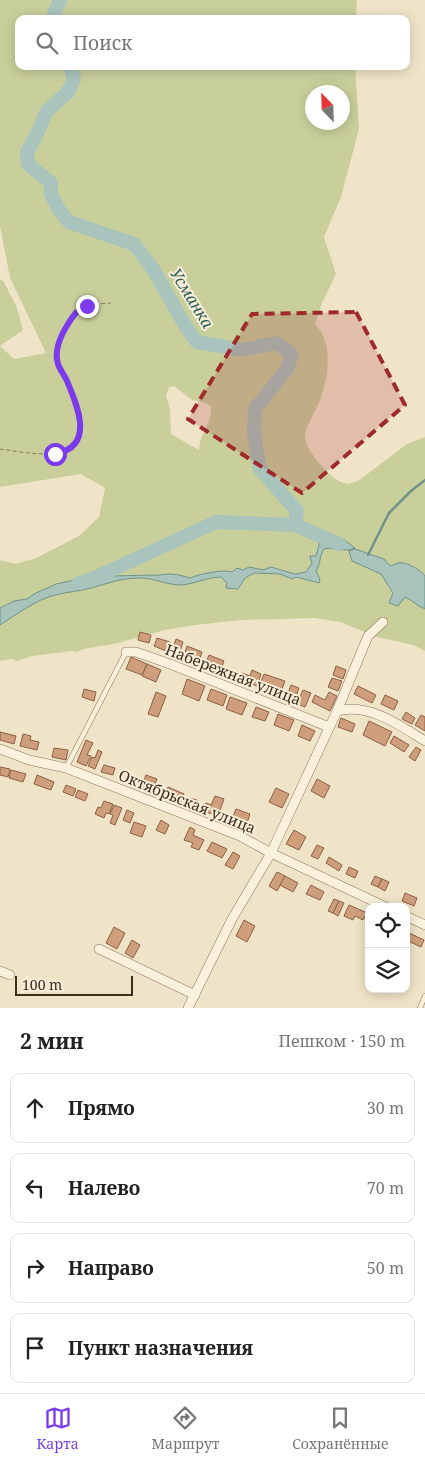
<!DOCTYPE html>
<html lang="ru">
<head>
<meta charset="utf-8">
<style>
  :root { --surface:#fff; --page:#f6f6f6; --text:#222; --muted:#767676; --line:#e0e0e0; --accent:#7c3aed }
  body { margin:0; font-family:"Noto Serif",serif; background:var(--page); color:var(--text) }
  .controls { position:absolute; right:15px; bottom:15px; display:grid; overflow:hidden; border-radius:10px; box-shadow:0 2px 12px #0003 }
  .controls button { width:45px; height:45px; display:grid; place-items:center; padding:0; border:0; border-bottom:1px solid var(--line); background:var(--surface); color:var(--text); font:25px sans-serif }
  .compass { position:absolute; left:305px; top:85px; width:45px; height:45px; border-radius:50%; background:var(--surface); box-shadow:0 2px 12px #0003; rotate:337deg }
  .scale { position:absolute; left:15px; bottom:12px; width:118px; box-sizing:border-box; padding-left:5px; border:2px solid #3d2e20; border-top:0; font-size:14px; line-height:18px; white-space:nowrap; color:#3d2e20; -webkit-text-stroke:4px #f7eed8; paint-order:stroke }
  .stop { position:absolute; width:15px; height:15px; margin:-11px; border:4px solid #7c3aed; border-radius:50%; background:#fff }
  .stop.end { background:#7c3aed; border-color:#fff; box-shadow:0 1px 5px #0008 }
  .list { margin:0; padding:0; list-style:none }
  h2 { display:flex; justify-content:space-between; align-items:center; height:65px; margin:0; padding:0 20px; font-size:21px }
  h2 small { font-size:16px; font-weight:400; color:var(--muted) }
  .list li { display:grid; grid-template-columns:32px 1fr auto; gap:15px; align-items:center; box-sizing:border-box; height:70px; margin:0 10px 10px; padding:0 10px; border:1px solid var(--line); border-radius:10px }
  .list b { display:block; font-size:19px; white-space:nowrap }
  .list em { font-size:16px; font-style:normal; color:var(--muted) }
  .icon { flex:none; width:28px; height:28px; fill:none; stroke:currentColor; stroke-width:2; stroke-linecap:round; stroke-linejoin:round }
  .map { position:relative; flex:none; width:425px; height:1008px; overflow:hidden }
  .search { position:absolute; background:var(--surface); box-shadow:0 2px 12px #0003; left:15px; right:15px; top:15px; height:55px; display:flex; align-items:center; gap:12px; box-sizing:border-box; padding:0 18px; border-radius:10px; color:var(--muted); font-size:19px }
  .sheet { height:385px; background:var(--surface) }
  nav { display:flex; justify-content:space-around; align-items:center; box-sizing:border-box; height:70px; border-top:1px solid var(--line); background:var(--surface); font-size:14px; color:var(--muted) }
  nav a { display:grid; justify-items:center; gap:2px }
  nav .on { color:var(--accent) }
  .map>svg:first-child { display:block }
</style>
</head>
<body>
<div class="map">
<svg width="425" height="1008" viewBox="0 0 425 1008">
  <rect width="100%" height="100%" fill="#f0e4c8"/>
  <g fill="#c9cf9b" fill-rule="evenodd">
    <path d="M0,0H357L356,19H19V66H355L359,129L341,197L324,237L336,274L322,303L315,324C335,344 328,381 318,405C313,415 306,426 305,437C305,449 327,474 337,480C340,482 344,483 348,484L358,481L407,444L425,437V651L413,645L377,637L340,622L314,618L241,620L196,625L165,630L114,644L84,649L77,652L71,651L32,656L17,661L12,659L0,661V560L16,564L36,558L79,536L99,517L105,488L81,474L0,487V346L14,359L46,353L10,278L0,226ZM312,92H342V122H312ZM174,386L192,400L206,403L211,407C213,422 199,435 199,450L171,434L170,409L166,396L169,387Z"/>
    <polygon points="0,279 4,282 17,308 23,330 0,346"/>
  </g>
  <g fill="#a9c4bc" stroke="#6f938a">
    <path d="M323,534L343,539L355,548L349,550L333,549L330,548L324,549C319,556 321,564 316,571L320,579L319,583L296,577L292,579L280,574L254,573L245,578L238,589L226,588L227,583L221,577C207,577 195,584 181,585C167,585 154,578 140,578C121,578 109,583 91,588C77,592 61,592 46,598C32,603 14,616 0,625V608L14,601L27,599L36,593L56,584L93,576L100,579L112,576L152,575C158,576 163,574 169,574C177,574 183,576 190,578C199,574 223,569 232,572L237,568L243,570L249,567L263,570L271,567L295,574L306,572L312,563L310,556H316L320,541Z"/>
    <path d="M355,549L384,559L388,564L391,566C394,565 396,563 399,563C406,561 422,571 425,576V609C417,606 412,600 405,597L398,606L389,603L393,593L381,574L352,561L349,551Z"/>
  </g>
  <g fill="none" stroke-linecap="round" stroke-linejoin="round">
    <polyline stroke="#6f938a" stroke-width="2.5" points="368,555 389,513 411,491 425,480"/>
    <g stroke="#a9c4bc" stroke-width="14">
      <polyline points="52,19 60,0"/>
      <polyline points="70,66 74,79 68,92 47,111 35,138 27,152 28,164 51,183 51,194 59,210 69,222 134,244 153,269 186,327 197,342 241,350 277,343 292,355 287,369 255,409 254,433 260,469 297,511 295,525 339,544"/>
      <polyline points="79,583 92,579 216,522 295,525"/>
    </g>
  </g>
  <g fill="#cf9f7d" stroke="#8d5f41">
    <polygon points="140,632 151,635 149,643 138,640"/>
    <polygon points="157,638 170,642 166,651 154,646"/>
    <polygon points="176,639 183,642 179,654 172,651"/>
    <polygon points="187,646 202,652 199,662 184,656"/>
    <polygon points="209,655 224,661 220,671 205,665"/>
    <polygon points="131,657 147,664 142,675 126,669"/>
    <polygon points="147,664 161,670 156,682 142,676"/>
    <polygon points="336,666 346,670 343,679 333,675"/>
    <polygon points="252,670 261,674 257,686 239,679 242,673 250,676"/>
    <polygon points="264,674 285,681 280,694 259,687"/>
    <polygon points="332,678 342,681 338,691 328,687"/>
    <polygon points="187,679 205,686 199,701 182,694"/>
    <polygon points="291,685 299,688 294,702 286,699"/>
    <polygon points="358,686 376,695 372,703 354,694"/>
    <polygon points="84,689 96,692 94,701 82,697"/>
    <polygon points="211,689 227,695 223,706 207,700"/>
    <polygon points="303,690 311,693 305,707 297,704"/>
    <polygon points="156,692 166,696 158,717 148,714"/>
    <polygon points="329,692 337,696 330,711 312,702 315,695 325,700"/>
    <polygon points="385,695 398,701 394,710 381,704"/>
    <polygon points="230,697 247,703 242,715 226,709"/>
    <polygon points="256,707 269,712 265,721 252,717"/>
    <polygon points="406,712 415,718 412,724 402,719"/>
    <polygon points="278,714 294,720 289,731 274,725"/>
    <polygon points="421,715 425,717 425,731 415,725"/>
    <polygon points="341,718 355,724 352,732 338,727"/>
    <polygon points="369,721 392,732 385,746 363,735"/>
    <polygon points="302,725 315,731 310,741 298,736"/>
    <polygon points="0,732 16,736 14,744 0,740"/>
    <polygon points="23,734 31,736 30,740 39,742 37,750 20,746"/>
    <polygon points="394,736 409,745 404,752 390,743"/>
    <polygon points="86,740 93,743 87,755 91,756 86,766 77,762"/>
    <polygon points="416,747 421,750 415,761 409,757"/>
    <polygon points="54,748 68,750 66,760 52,757"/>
    <polygon points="98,750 102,752 95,769 88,766 92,757 95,758"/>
    <polygon points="104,765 115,768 113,775 101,772"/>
    <polygon points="0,767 10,769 8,777 0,775"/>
    <polygon points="11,770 26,774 23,782 9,778"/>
    <polygon points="127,774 137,777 134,784 125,781"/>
    <polygon points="37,775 54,782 51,790 34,784"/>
    <polygon points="146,775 157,779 152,792 141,788"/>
    <polygon points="317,779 330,786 324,798 311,791"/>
    <polygon points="66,785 76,789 73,796 63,792"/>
    <polygon points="168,787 184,794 180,804 163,797"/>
    <polygon points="276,788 289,794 282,808 269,802"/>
    <polygon points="78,790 88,794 85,801 75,797"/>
    <polygon points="215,796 224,799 218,816 203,811 206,803 211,805"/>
    <polygon points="188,798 197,800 195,807 186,804"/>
    <polygon points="104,801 113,804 109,814 106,813 104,818 95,814 98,807 101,808"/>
    <polygon points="114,805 122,808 115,825 110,823 113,815 110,814"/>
    <polygon points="236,809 250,814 246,826 231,821"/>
    <polygon points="127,810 134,813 130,823 123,820"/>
    <polygon points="161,820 169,825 165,834 156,830"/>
    <polygon points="134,822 146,826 142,837 130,833"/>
    <polygon points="190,827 195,830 193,835 204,840 199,850 191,847 193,843 184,840"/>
    <polygon points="294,830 306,837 299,850 286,844"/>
    <polygon points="212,842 227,849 222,858 207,851"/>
    <polygon points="317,845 324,848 318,859 311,856"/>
    <polygon points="233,852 240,856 233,869 225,865"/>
    <polygon points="329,857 342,865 339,871 326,863"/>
    <polygon points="349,867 358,871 355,878 346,874"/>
    <polygon points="277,872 285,876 277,891 269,886"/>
    <polygon points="285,876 298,883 293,892 280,885"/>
    <polygon points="375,876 382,879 378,887 371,884"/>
    <polygon points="382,879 389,882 385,891 378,887"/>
    <polygon points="311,885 324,892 320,900 306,894"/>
    <polygon points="405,893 417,898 414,906 402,901"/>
    <polygon points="334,899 339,901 333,913 328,911"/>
    <polygon points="339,901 344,903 338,916 333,913"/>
    <polygon points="349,905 367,913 363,920 355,916 353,920 344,916"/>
    <polygon points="244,920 255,926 247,942 236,936"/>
    <polygon points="114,927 125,933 117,949 106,943"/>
    <polygon points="409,933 424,940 421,947 406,940"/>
    <polygon points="132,940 140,945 133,958 125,953"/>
  </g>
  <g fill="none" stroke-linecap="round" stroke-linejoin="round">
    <g stroke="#8d765c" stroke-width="5.5">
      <g id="service">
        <polyline points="66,768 126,652"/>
        <polyline points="420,1008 425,996"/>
      </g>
    </g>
    <g stroke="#8d765c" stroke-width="10">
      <g id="minor">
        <polyline points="126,652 136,652 170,664 329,727"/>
        <path d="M337,711C370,703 399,725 425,741"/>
        <polyline points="0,749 29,760 66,768 240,836 271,853 386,907"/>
        <polyline points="406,916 425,925"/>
        <polyline points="99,949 195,995"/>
        <polyline points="0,971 10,975"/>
        <polyline points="188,1008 232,919 271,853 337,711 368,636 383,622"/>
      </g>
    </g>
    <path stroke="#8d765c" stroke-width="1" stroke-dasharray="4 2.5" stroke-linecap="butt" d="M0,449C42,455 97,467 75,401C71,389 60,374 58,363C55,350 60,337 67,326C69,322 72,317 74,313C82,304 100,304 111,303"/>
    <use href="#service" stroke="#faf1dc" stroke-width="4.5"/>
    <use href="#minor" stroke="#faf1dc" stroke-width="9"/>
  </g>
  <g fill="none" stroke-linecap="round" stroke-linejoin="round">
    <path stroke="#7c3aed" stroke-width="6" d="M55,454C95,447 78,407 67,381C65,376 60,370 58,364C54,351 61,335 68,324C74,315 76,310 87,306"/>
  </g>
  <path fill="#9e2a2b" fill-opacity="0.2" stroke="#9e2a2b" stroke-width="4" stroke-dasharray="10 6" stroke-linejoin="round" d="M356,312L405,405L302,493L188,419L252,314Z"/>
  <g text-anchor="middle" stroke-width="4" stroke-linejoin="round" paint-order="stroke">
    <g font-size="15" fill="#3d2e20" stroke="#f7eed8">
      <text transform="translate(233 675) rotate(21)" y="5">Набережная улица</text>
      <text transform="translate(187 802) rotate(22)" y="5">Октябрьская улица</text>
    </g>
    <g font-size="16" font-style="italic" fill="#2f5d5a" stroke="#f7eed8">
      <text transform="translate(192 298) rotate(58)" y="6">Усманка</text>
    </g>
  </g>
</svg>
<div class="controls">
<button><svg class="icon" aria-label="locate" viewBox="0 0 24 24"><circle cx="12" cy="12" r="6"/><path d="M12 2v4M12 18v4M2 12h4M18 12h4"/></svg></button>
<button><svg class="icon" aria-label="layers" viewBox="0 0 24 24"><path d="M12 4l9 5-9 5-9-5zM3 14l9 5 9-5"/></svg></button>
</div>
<svg class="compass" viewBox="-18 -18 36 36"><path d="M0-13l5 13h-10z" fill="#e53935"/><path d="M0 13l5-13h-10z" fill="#767676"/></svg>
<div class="scale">100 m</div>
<div class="stop" style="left:55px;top:454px"></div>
<div class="stop end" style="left:87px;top:306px"></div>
<div class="search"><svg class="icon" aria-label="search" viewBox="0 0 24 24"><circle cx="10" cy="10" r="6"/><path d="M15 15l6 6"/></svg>Поиск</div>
</div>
<section class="sheet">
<h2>2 мин<small>Пешком · 150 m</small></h2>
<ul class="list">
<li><svg class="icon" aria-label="ahead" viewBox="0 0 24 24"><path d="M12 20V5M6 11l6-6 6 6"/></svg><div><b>Прямо</b></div><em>30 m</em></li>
<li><svg class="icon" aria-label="left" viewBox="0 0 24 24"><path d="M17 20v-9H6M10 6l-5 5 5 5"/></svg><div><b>Налево</b></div><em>70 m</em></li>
<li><svg class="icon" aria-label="right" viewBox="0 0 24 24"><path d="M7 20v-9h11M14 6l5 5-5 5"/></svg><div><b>Направо</b></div><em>50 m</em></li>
<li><svg class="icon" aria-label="arrive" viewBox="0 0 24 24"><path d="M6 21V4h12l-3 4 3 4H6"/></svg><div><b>Пункт назначения</b></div></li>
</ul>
</section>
<nav>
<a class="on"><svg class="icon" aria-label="map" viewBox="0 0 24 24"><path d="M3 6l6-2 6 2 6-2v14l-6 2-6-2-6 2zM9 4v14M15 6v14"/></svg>Карта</a>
<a><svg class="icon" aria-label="directions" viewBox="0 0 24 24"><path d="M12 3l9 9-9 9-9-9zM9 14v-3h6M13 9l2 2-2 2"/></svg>Маршрут</a>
<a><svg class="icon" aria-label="saved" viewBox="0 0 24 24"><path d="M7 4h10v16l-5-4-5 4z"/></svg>Сохранённые</a>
</nav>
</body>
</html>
